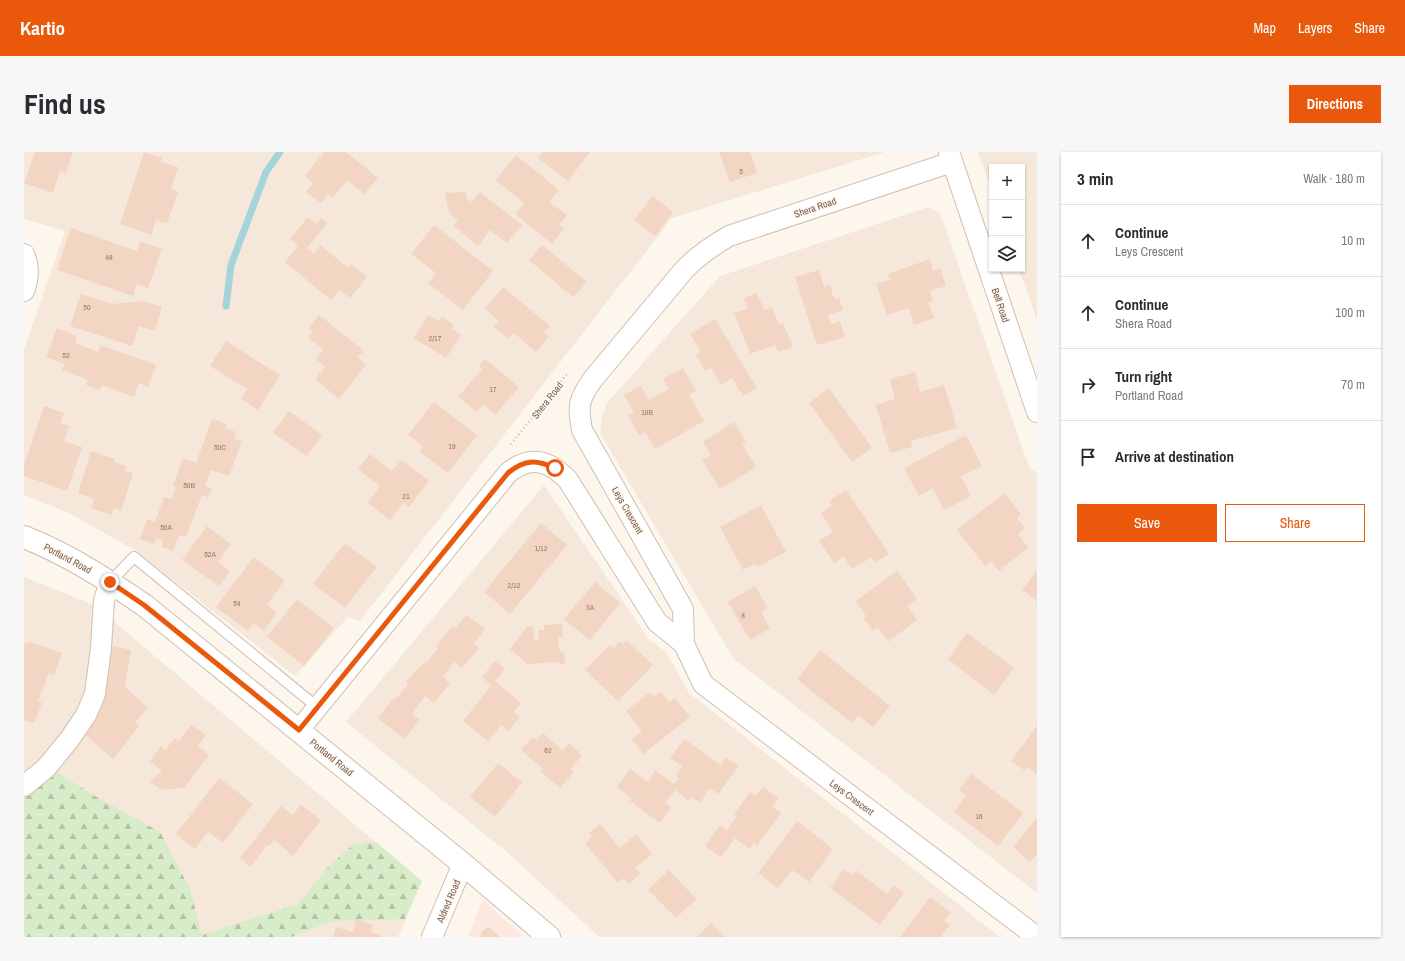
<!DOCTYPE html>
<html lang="en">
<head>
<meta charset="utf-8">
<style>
  :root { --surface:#fff; --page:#f7f7f7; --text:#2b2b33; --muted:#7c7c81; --line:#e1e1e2; --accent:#ea580c }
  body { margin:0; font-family:"Archivo Narrow",sans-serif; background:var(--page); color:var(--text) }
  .controls { position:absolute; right:12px; top:12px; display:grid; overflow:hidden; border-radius:0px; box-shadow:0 1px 3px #0004 }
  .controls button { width:36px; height:36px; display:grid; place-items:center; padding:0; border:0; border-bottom:1px solid var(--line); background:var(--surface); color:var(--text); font:20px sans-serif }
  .stop { position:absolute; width:12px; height:12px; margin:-9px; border:3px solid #ea580c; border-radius:50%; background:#fff }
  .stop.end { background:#ea580c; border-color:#fff; box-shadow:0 1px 4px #0008 }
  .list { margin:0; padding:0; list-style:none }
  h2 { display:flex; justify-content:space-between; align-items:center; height:52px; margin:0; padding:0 16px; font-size:17px }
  h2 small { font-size:13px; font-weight:400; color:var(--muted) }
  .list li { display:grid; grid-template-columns:26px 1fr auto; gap:12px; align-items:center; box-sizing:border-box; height:72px; padding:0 16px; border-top:1px solid var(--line) }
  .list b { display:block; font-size:15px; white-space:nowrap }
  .list p { margin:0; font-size:13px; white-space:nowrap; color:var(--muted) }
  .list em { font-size:13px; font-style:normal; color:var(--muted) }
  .actions { display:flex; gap:8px; padding:12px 16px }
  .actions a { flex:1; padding:9px 0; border:1px solid var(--accent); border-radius:0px; text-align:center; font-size:14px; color:var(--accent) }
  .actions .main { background:var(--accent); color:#fff }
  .icon { flex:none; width:22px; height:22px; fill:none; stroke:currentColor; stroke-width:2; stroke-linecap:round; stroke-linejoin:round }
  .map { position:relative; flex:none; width:1013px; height:785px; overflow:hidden; border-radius:0px }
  header { display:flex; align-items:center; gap:24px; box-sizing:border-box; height:56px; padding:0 20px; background:var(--accent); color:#fff }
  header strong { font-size:19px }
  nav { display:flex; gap:22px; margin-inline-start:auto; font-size:14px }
  .intro { display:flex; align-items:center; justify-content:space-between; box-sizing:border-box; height:96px; padding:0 24px }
  h1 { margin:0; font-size:28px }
  .button { padding:10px 18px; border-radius:0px; background:var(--accent); color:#fff; font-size:14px; font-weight:700 }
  main { display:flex; gap:24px; padding:0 24px }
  aside { flex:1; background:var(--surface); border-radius:0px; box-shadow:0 1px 3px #0004 }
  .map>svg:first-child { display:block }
</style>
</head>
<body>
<header>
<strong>Kartio</strong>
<nav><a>Map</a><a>Layers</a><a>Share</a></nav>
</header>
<div class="intro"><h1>Find us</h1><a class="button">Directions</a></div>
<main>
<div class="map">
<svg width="1013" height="785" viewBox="0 0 1013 785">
  <defs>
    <pattern id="forest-firs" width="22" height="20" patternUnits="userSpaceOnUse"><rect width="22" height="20" fill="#d8ecc9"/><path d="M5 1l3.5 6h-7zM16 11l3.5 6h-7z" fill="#b4c2a5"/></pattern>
  </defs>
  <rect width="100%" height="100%" fill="#fdf6ec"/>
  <g fill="#f5e8da">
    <polygon points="0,0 861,0 648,66 336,469 324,465 271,524 112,399 45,361 0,343 0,198 41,79 0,67"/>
    <polygon points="954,0 1013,0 1013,168 995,117 998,117 998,15 968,15 968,39"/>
    <polygon points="904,55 916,61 1005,315 1013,321 1013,741 709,506 577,283 577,268 583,251 696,124"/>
    <polygon points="520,333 624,486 643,501 665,541 976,785 575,785 485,702 322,570"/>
    <polygon points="0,425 70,453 398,729 374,785 0,785"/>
  </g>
  <polygon fill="#fde8e0" points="459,748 500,785 444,785"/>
  <polygon fill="url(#forest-firs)" points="33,620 71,644 136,680 166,737 178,783 274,752 304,715 330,692 352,690 398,729 381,767 309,769 267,785 0,785 0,646"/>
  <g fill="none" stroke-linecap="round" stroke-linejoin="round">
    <polyline stroke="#a5d3da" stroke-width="7" points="202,154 207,113 242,20 256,0"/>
  </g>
  <g fill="#f3d5c3">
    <polygon points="11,0 49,0 42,21 36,19 29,41 0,31"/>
    <polygon points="120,0 138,6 137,10 154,15 147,37 154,40 143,71 132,68 127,83 96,72"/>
    <polygon points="300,0 322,0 354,26 340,42 323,28 309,46 304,43 297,51 282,40 289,31 281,24"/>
    <polygon points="519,0 566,0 544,29 514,6"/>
    <polygon points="695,0 726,0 733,21 706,30"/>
    <polygon points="492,3 535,38 525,50 543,63 535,73 540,77 528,92 491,62 500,51 472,28"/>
    <polygon points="442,40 442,46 448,50 456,40 498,73 483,91 466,78 454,94 430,74 434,68 425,61 421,41"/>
    <polygon points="629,44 649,60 631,84 610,68"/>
    <polygon points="284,65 292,72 297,66 303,71 283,96 290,102 296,93 324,116 327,112 343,125 326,146 315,138 307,148 261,110 274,94 266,87"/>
    <polygon points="410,73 469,119 439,158 404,131 412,121 387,102"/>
    <polygon points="47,76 113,99 116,89 138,97 124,136 113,132 109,144 33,118"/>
    <polygon points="518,93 563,130 549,145 505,108"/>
    <polygon points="906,107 909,119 916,116 922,134 906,139 909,149 904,150 910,166 890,173 885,156 863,163 852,132 866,128 864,122"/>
    <polygon points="795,118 800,135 806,133 810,147 815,146 819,158 804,163 807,172 816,169 821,185 793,193 771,125"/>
    <polygon points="479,135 526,174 520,181 525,185 512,200 490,181 485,187 470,175 475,169 461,157"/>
    <polygon points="733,141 740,158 748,155 755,173 759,171 769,195 754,200 751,193 726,202 710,161 724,156 720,146"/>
    <polygon points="57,142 88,152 119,149 138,155 131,179 115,174 108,194 46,174"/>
    <polygon points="295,163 340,199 333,205 342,213 315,247 291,227 301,215 292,207 299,197 284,185 289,179 285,176"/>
    <polygon points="404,163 415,169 418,165 430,173 428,177 437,183 422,206 390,186"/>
    <polygon points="691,167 733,236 719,244 708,226 697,233 687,216 681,219 672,203 677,200 666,182"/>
    <polygon points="33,176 53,184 51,191 74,200 77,193 132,213 124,235 115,231 110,245 78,233 76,238 62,233 64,228 38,218 41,212 22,205"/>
    <polygon points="202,189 256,223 234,258 217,247 223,237 186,214"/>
    <polygon points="461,207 495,235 471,263 459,252 453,260 434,245 458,217 455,214"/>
    <polygon points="659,216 672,239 665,243 680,269 631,297 621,280 615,283 604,263 610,260 600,243 617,234 625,248 645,237 639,227"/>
    <polygon points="891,220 896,240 920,233 933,276 887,289 888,295 866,301 852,253 871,247 866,227"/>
    <polygon points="805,236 848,296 828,310 785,251"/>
    <polygon points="410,250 453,283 424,321 395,299 399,294 384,283"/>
    <polygon points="20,254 40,261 36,271 45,274 40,289 58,295 43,339 0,324 0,313"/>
    <polygon points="265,259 298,283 283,304 249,281"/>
    <polygon points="188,267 203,272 201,276 212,280 210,287 218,289 205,324 187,318 181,334 188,336 184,345 178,343 162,385 155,383 149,399 138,395 139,388 132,386 130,392 116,387 123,367 131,370 140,345 148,347 152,335 149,334 159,306 172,311"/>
    <polygon points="710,270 722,289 718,292 732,315 696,337 678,308 687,303 679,290"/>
    <polygon points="942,283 958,314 937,324 947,344 920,358 909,336 895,344 880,316"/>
    <polygon points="67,299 91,307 90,310 103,314 101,319 109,321 97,359 90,356 87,363 67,356 70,347 54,341"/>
    <polygon points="346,302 368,319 377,308 405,329 385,355 379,351 366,368 344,351 356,334 334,317"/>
    <polygon points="822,338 865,402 851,411 848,405 828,417 820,405 810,411 795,389 809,380 797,361 808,353 805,349"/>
    <polygon points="981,341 997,362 993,366 1001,376 994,382 1004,396 975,419 967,409 961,414 933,378"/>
    <polygon points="737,353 762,400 733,415 731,412 719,418 696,375"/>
    <polygon points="517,371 543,393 486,462 460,440"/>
    <polygon points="183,374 207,392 194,410 206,419 195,434 158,408"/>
    <polygon points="321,391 353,415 321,456 289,432"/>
    <polygon points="230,405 261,428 243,453 253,461 240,479 229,471 224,479 192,455"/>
    <polygon points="1013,418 1013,449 998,438"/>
    <polygon points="873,419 893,447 883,454 893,468 864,490 854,476 849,479 839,466 842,464 832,449"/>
    <polygon points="571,430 596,451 566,488 540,467"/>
    <polygon points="731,434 744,456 737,460 746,476 726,488 704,450"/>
    <polygon points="273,447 310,476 280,514 243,485"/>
    <polygon points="442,463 461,477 450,491 455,496 438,516 430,510 419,525 426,531 410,551 401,544 388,561 396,568 380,587 354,566 369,547 371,548 384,532 382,530 400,510 402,511 414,496 412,494 429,474 432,476"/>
    <polygon points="538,472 539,485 534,485 536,501 540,500 541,511 535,512 534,510 503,512 486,497 503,475 509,474 510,488 515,487 514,478 520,478 520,473"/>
    <polygon points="943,481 990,516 970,543 924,507"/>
    <polygon points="602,488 629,513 594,549 561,518 586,493 589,497 596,489 599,492"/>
    <polygon points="4,489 38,501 30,523 25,521 14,549 18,551 10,571 0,568 0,491 3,492"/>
    <polygon points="89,494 107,498 101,535 124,556 111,570 115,574 89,607 62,583 72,568 67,564 79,544"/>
    <polygon points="796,498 866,554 849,575 834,563 828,571 773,527"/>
    <polygon points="471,509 481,517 471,529 497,551 490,560 496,565 485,579 477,573 464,589 439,569 467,533 458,525"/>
    <polygon points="626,540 629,545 637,540 645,550 651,546 666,565 619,602 608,587 618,579 602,559"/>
    <polygon points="167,573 182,583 174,594 185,603 160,636 137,638 126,630 138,619 126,609 137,594 141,598 151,586 155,589"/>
    <polygon points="1013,574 1013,622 1003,615 1000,618 987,609"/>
    <polygon points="519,581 539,599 545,591 558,603 547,617 550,620 536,636 517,620 519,617 497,598 509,585 513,588"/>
    <polygon points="660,587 697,613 702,605 715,614 694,642 686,636 676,651 668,645 665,649 651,638 641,651 647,655 636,671 606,649 608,646 593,635 606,617 624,630 631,618 650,632 655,626 652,624 658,614 646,606"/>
    <polygon points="474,611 498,630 471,665 446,645"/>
    <polygon points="947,622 999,661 974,694 930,660 942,644 935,638"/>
    <polygon points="195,626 229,652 199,691 184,680 171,697 152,682"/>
    <polygon points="739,635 754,646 748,655 757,661 733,694 730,691 726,697 711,686 697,705 681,694 696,673 703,678 713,664 710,662 726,640 732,644"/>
    <polygon points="277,653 297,668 269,704 250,688 245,694 243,693 226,715 216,706 257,654 268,663"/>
    <polygon points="1013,666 1013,702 1006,710 989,695"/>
    <polygon points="773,669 809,697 785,730 768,718 754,736 734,721"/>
    <polygon points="576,672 596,696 612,682 628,702 611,716 616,722 605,732 600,726 594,731 561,691 568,685 565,681"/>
    <polygon points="820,717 828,723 832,718 863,742 870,733 880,741 856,773 806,736"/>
    <polygon points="645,718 672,747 652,766 624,738"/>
    <polygon points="906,745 927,761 920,769 926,773 917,784 918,785 876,785"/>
    <polygon points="332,767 349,773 347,780 357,783 357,785 309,785 312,775 329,780"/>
    <polygon points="687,771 701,785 673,785"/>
    <polygon points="465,775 476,785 456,785 459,778"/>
  </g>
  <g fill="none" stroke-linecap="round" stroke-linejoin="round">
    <g stroke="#d1beb0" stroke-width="12">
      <polyline id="service" points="86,430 110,405 293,555"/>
    </g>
    <g stroke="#d1beb0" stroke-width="22">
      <g id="minor">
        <polyline points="925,0 1013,260"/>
        <path d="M928,10L705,84C688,94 673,104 660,118L569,227C555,247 553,253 558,278L659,457L660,492L679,532L1013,785"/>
        <path d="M0,102C6,115 5,126 0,139"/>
        <path d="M275,578L484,321C506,303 525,308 544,328L633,470L660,492"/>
        <polyline points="0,634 22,616 45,588 62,563 71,542 77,496 80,448 86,430"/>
        <polyline points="408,785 439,712"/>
      </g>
    </g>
    <g stroke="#d1beb0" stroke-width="24">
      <path id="tertiary" d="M0,385C43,402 82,427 120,453L439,712L525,785"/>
    </g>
    <polyline stroke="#d9b8a5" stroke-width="2.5" stroke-dasharray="1 3" stroke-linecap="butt" points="487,292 543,222 545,223"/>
    <use href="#service" stroke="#fff" stroke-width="10"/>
    <use href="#minor" stroke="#fff" stroke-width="20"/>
    <use href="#tertiary" stroke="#fff" stroke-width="22"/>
  </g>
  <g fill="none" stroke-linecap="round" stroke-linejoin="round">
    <path stroke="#ea580c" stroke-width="5" d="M86,430L120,453L275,578L484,321C500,308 511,307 531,316"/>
  </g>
  <g text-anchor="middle" stroke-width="3.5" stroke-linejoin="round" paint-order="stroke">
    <g font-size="8" fill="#987a6a">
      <text x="717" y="22">5</text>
      <text x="85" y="108">48</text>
      <text x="63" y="158">50</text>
      <text x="411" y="189">2/17</text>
      <text x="42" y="206">52</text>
      <text x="469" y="240">17</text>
      <text x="623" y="263">10B</text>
      <text x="428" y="297">19</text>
      <text x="196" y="298">50C</text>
      <text x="165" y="336">50B</text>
      <text x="382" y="347">21</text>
      <text x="142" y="378">50A</text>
      <text x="517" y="399">1/12</text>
      <text x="186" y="405">52A</text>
      <text x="490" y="436">2/12</text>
      <text x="213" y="454">54</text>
      <text x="566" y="458">3A</text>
      <text x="719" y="466">8</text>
      <text x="524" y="601">62</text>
      <text x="955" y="667">16</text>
    </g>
    <g font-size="10" fill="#7a5c4d" stroke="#fffaf3">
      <text transform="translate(791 55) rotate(-19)" y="4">Shera Road</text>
      <text transform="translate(977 153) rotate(71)" y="4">Bell Road</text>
      <text transform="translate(523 248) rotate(-52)" y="4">Shera Road</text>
      <text transform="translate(604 358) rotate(60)" y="4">Leys Crescent</text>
      <text transform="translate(44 406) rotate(28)" y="4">Portland Road</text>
      <text transform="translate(308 605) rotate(39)" y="4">Portland Road</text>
      <text transform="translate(828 645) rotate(37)" y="4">Leys Crescent</text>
      <text transform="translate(424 749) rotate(-67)" y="4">Aldred Road</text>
    </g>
  </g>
</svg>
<div class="controls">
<button>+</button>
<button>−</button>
<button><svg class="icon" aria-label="layers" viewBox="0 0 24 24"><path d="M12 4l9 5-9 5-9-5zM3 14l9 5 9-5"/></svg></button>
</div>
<div class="stop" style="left:531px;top:316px"></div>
<div class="stop end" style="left:86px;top:430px"></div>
</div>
<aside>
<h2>3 min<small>Walk · 180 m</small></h2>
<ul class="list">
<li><svg class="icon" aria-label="ahead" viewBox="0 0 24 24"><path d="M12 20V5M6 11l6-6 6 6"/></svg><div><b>Continue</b><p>Leys Crescent</p></div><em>10 m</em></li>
<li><svg class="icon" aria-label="ahead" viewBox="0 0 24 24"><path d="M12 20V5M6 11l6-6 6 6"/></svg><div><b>Continue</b><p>Shera Road</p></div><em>100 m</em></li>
<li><svg class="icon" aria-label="right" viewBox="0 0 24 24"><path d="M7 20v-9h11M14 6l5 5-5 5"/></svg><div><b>Turn right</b><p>Portland Road</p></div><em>70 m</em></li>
<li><svg class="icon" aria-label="arrive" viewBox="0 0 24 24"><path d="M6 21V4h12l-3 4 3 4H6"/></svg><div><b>Arrive at destination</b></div></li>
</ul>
<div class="actions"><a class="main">Save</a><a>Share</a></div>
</aside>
</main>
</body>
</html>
